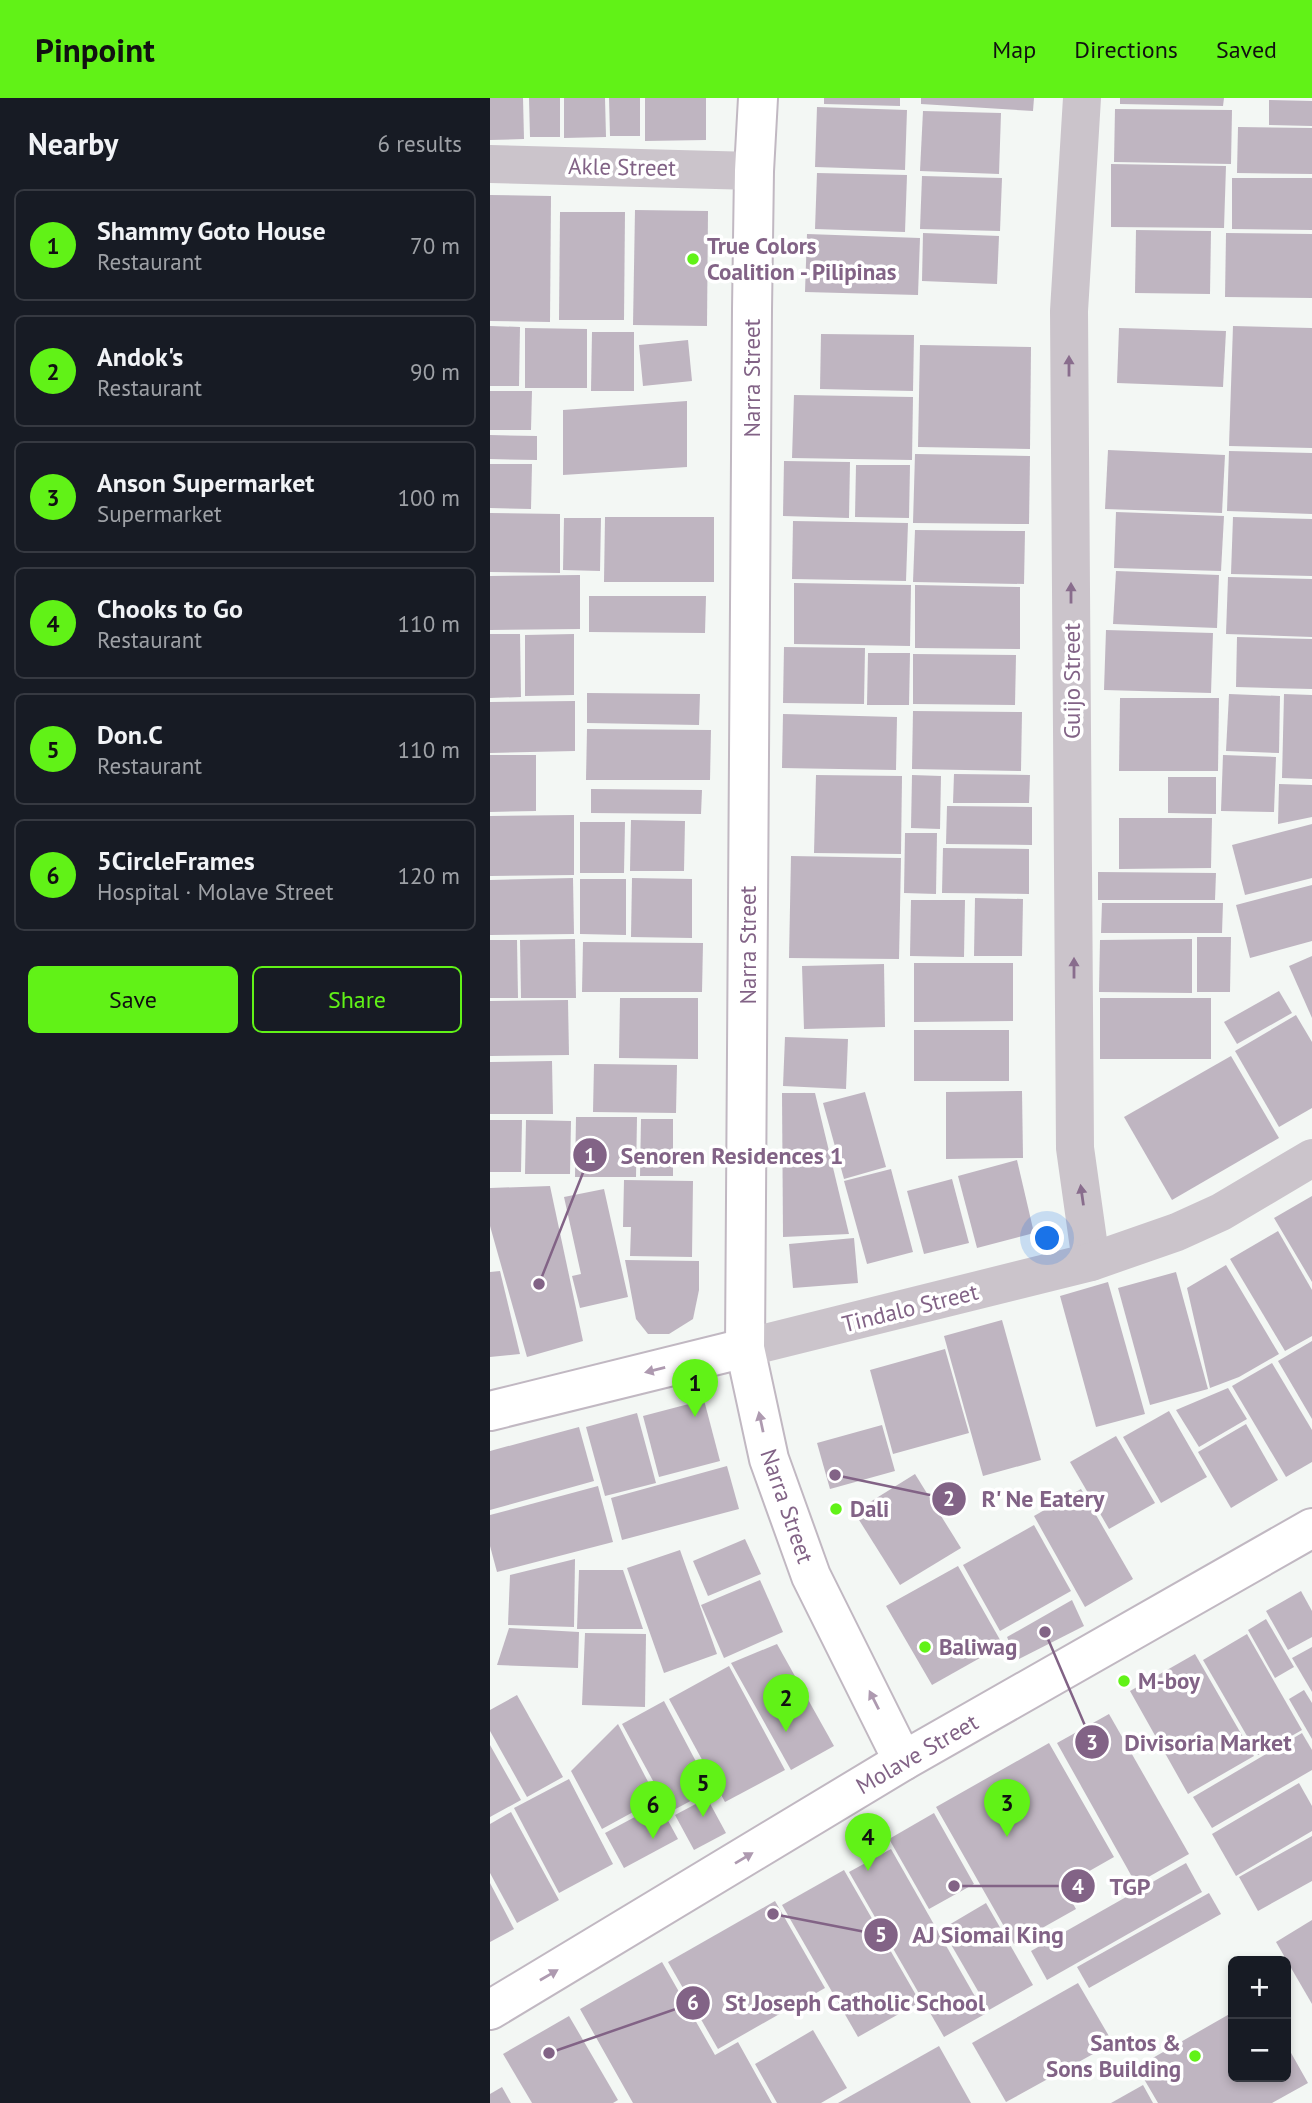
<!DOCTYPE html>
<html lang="en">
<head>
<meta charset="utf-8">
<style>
  :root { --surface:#171b24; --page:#20242c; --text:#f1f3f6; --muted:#9ea1a6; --line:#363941; --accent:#61f217 }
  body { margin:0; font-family:"PT Sans",sans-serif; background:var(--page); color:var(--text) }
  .controls { position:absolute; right:21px; bottom:21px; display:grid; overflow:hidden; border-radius:10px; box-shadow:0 4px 10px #0003 }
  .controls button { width:63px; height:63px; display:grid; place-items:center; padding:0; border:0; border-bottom:2px solid var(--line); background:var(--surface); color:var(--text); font:35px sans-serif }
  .you { position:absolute; left:558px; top:1141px; width:24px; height:24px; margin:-18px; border:5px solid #fff; border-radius:50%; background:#1a73e8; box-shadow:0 0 0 10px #1a73e833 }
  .badge { display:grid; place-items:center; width:46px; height:46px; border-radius:50%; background:var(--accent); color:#111; font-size:23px; font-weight:700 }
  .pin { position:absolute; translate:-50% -58px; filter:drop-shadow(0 2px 4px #0008) }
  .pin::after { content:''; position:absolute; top:37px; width:24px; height:21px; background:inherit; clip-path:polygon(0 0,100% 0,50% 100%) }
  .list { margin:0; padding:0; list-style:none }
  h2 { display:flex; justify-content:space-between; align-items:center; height:91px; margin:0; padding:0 28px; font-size:30px }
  h2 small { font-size:23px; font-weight:400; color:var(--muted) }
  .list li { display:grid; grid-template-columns:46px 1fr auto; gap:21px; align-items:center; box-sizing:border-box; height:112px; margin:0 14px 14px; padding:0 14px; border:2px solid var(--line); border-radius:10px }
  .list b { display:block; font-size:26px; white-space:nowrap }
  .list p { margin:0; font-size:23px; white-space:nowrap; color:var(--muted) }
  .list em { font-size:23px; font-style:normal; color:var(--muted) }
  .actions { display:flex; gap:14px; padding:21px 28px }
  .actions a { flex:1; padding:16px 0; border:2px solid var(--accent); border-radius:10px; text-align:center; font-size:24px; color:var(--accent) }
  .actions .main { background:var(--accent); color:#111 }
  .map { position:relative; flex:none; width:822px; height:2005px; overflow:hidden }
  header { display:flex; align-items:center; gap:42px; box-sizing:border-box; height:98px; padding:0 35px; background:var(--accent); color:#111 }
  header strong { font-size:33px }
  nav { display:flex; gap:38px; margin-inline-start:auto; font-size:24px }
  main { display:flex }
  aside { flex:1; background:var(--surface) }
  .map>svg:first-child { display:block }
</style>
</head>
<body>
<header>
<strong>Pinpoint</strong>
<nav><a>Map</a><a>Directions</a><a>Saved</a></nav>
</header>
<main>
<aside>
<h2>Nearby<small>6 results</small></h2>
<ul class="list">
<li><span class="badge">1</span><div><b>Shammy Goto House</b><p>Restaurant</p></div><em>70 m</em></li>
<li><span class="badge">2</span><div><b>Andok's</b><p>Restaurant</p></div><em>90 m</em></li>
<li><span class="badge">3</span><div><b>Anson Supermarket</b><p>Supermarket</p></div><em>100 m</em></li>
<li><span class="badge">4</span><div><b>Chooks to Go</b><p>Restaurant</p></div><em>110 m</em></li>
<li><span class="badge">5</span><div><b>Don.C</b><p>Restaurant</p></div><em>110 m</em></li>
<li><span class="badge">6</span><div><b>5CircleFrames</b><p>Hospital · Molave Street</p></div><em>120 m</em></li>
</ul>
<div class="actions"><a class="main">Save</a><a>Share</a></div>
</aside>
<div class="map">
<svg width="822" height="2005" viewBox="0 0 822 2005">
  <rect width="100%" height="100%" fill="#f3f7f4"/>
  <g fill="#bfb5c1">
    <polygon points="0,0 33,0 34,41 0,42"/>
    <polygon points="39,0 70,0 70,39 40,39"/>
    <polygon points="74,0 115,0 116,39 74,40"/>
    <polygon points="119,0 150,0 150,38 120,38"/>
    <polygon points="155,0 216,0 216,42 155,43"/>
    <polygon points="334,0 410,0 410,8 334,6"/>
    <polygon points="431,0 544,0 543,13 431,6"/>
    <polygon points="630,0 734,0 733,8 630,6"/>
    <polygon points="779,2 822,3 822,28 779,27"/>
    <polygon points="327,9 417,12 415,72 325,69"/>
    <polygon points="625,11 742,12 741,66 624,64"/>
    <polygon points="433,13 511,15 509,76 430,73"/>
    <polygon points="748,29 822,30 822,76 747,75"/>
    <polygon points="621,66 736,68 734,130 621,129"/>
    <polygon points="327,75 417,77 415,134 325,131"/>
    <polygon points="432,78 512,80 510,133 430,131"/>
    <polygon points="742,80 822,80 822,132 742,131"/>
    <polygon points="0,97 61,98 60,224 0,223"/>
    <polygon points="145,112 218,113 217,228 143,227"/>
    <polygon points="70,114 135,114 134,222 69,222"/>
    <polygon points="646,132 721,133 720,196 645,195"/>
    <polygon points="433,135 509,138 507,186 432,183"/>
    <polygon points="736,135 822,136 822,200 735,199"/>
    <polygon points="317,136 430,140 428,197 315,194"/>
    <polygon points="0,228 30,229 29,288 0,288"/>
    <polygon points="743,228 822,230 822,350 739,348"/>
    <polygon points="35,230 97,231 97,290 35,290"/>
    <polygon points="629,230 736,233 733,289 627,285"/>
    <polygon points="102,234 144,234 144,293 101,293"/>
    <polygon points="331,236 424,237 423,293 330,291"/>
    <polygon points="198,242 202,283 153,288 149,247"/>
    <polygon points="430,247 541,249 540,351 428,349"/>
    <polygon points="0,293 42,293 41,332 0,332"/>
    <polygon points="304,297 423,299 422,362 302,360"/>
    <polygon points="197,303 197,369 73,377 73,312"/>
    <polygon points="0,337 47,338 47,362 0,361"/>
    <polygon points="618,352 735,357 732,415 615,411"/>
    <polygon points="739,353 822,355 822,416 737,413"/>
    <polygon points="425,356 540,358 539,426 423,425"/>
    <polygon points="294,363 360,364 359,420 293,418"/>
    <polygon points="0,366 42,366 41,411 0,410"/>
    <polygon points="366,367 420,367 419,420 365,419"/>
    <polygon points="626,414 734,418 731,473 624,470"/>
    <polygon points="0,415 70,416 70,475 0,474"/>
    <polygon points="115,419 224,419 224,484 114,484"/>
    <polygon points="743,419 822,421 822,478 741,476"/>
    <polygon points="74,420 111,420 110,473 73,472"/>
    <polygon points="303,423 418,425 416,483 302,481"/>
    <polygon points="425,432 535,433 534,486 423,484"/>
    <polygon points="626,473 729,477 727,530 623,526"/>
    <polygon points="90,477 90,531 0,532 0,478"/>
    <polygon points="738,479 822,481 822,539 736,536"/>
    <polygon points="304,485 421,487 420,548 304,546"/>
    <polygon points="425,487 530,489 530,551 425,550"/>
    <polygon points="99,498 216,498 215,535 99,534"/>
    <polygon points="616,532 723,535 721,595 614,592"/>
    <polygon points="0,536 30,536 31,599 0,600"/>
    <polygon points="84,536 84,597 35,598 35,537"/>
    <polygon points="747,539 822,541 822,591 746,589"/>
    <polygon points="294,549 375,550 374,606 293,605"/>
    <polygon points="378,555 420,555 419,607 377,607"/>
    <polygon points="423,556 526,557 525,607 423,606"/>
    <polygon points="97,595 210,596 209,627 97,625"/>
    <polygon points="739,596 790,598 789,655 736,653"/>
    <polygon points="794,596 822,597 822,681 792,680"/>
    <polygon points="630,600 729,600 728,673 629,673"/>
    <polygon points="85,603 85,653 0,655 0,604"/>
    <polygon points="423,613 532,614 531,673 422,671"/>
    <polygon points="293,616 407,619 406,672 292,670"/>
    <polygon points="97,631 221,632 220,682 96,682"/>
    <polygon points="0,657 46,657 46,713 0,714"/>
    <polygon points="733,657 786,659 784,714 731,713"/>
    <polygon points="464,676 540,677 539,705 463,705"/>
    <polygon points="326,677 412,678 411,756 324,755"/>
    <polygon points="422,677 451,678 450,731 421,730"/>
    <polygon points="678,679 726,679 726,716 678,715"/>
    <polygon points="789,686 822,687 822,719 788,726"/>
    <polygon points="101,691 212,692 211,716 101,715"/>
    <polygon points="457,708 542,709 542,747 456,746"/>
    <polygon points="84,717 84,777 0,778 0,718"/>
    <polygon points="629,720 722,720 721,770 629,771"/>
    <polygon points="141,722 195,723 194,773 140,773"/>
    <polygon points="90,724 135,724 134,775 90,775"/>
    <polygon points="822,726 822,780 755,797 742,747"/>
    <polygon points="415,735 447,735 446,796 414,795"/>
    <polygon points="453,750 539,751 539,796 452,795"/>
    <polygon points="301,758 411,760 409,861 299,860"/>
    <polygon points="608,774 726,775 725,802 608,802"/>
    <polygon points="83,780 84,836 0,837 0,782"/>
    <polygon points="142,780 202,781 202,840 141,839"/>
    <polygon points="90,781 136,781 136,837 90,836"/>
    <polygon points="822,787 822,843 760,860 746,807"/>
    <polygon points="485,800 533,801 532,858 484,858"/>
    <polygon points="421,802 475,802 474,859 420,858"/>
    <polygon points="612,805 733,805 732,835 611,835"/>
    <polygon points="707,839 741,839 740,894 707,894"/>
    <polygon points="85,841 86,900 31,900 30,842"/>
    <polygon points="702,841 702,895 609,894 610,842"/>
    <polygon points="0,842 27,842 28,900 0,900"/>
    <polygon points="93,844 213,845 212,894 92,894"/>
    <polygon points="822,858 822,920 799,868"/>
    <polygon points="424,865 523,865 523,923 424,924"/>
    <polygon points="394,866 395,929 314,931 312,868"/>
    <polygon points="789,893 802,915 747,946 734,924"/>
    <polygon points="130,900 208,900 208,961 129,960"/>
    <rect x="610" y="900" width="111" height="61"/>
    <polygon points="78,902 79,957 0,958 0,903"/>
    <polygon points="806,917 822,944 822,1010 789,1029 745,953"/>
    <rect x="424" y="932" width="95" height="51"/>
    <polygon points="295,939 358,941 356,991 293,988"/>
    <polygon points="741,958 789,1040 682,1102 634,1019"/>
    <polygon points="62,963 63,1016 0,1016 0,964"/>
    <polygon points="104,966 187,967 186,1015 103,1014"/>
    <polygon points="532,993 533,1060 456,1061 456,994"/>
    <polygon points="375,994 396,1069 354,1081 333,1005"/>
    <polygon points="292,995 325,995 359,1136 293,1139"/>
    <polygon points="86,1019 147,1019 146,1079 85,1079"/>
    <polygon points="151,1021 183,1021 183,1078 150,1078"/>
    <polygon points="0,1022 32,1022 31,1074 0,1074"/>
    <polygon points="36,1022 81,1023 80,1076 35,1076"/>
    <polygon points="527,1062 544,1135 487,1150 468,1078"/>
    <polygon points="401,1071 423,1154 377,1166 354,1083"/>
    <polygon points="462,1081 479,1145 434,1156 417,1093"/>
    <polygon points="134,1082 203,1083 202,1159 140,1158 141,1129 133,1129"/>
    <polygon points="60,1088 93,1243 37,1259 0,1128 0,1090"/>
    <polygon points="114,1091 138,1199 90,1210 82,1178 91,1176 74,1099"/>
    <polygon points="822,1098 822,1184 784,1120"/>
    <polygon points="788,1133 822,1192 822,1238 795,1253 740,1161"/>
    <polygon points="364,1140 368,1185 303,1190 299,1146"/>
    <polygon points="135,1162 209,1163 209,1192 203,1221 179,1236 158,1236 146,1221"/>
    <polygon points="736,1167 789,1256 749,1279 720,1290 697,1190"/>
    <polygon points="10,1173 30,1256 0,1259 0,1174"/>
    <polygon points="686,1174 718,1291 660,1307 628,1190"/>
    <polygon points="618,1184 655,1316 606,1329 570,1198"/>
    <polygon points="512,1222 551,1362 493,1378 454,1238"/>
    <polygon points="822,1243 822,1321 788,1263"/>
    <polygon points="455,1251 479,1335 403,1356 380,1272"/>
    <polygon points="782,1265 822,1332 822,1364 796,1379 742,1288"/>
    <polygon points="738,1290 757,1321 709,1349 686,1312"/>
    <polygon points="214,1302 230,1363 169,1379 153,1318"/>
    <polygon points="679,1313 717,1379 671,1405 633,1339"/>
    <polygon points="147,1315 166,1385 115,1398 96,1329"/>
    <polygon points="756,1326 788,1382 741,1410 708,1354"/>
    <polygon points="392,1327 405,1373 340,1391 327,1345"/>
    <polygon points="89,1329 104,1383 0,1412 0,1353"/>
    <polygon points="626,1338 665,1405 619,1431 580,1364"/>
    <polygon points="237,1368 249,1411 132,1442 121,1400"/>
    <polygon points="425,1376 471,1450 410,1487 364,1414"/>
    <polygon points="108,1388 123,1444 7,1474 0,1448 0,1417"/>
    <polygon points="591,1391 643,1481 595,1509 544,1418"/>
    <polygon points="544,1427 581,1493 510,1533 473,1467"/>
    <polygon points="255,1441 271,1476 218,1498 203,1463"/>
    <polygon points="190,1452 227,1556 174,1575 137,1470"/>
    <polygon points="85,1461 84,1529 18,1527 20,1477"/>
    <polygon points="468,1468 513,1547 442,1587 396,1508"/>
    <polygon points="89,1472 133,1472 153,1531 87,1531"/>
    <polygon points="270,1482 293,1534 234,1560 211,1507"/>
    <polygon points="811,1493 822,1513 822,1539 798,1552 776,1513"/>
    <polygon points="582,1502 594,1528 527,1562 517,1539"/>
    <polygon points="776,1521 804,1569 785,1580 758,1532"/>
    <polygon points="19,1530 89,1534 88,1570 7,1567"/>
    <polygon points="95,1535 156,1536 155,1609 92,1607"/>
    <polygon points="757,1536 812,1632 768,1657 713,1562"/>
    <polygon points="287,1546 344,1648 301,1672 241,1565"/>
    <polygon points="822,1549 822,1594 802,1560"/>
    <polygon points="705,1556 764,1658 698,1696 640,1593"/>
    <polygon points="239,1568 295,1672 235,1704 179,1601"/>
    <polygon points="814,1592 822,1605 822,1641 799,1601"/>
    <polygon points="27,1597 73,1679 37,1699 0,1633 0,1612"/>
    <polygon points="174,1603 221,1692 180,1714 132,1626"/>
    <polygon points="619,1616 699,1756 646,1786 567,1645"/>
    <polygon points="128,1626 167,1701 112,1731 81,1673"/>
    <polygon points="812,1635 822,1652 822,1672 722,1730 703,1699"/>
    <polygon points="559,1645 624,1759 573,1788 586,1811 524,1846 446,1709"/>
    <polygon points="0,1647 31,1702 0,1719"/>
    <polygon points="79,1681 123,1766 69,1795 24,1710"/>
    <polygon points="809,1685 822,1708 822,1733 746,1778 722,1736"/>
    <polygon points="217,1700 236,1735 204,1752 185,1717"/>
    <polygon points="169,1706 188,1741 134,1770 115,1735"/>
    <polygon points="21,1714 69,1802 27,1825 0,1775 0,1726"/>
    <polygon points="444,1715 484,1786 439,1811 399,1741"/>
    <polygon points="822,1738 822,1783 768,1813 749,1779"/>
    <polygon points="401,1751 495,1916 454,1939 359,1774"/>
    <polygon points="696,1765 712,1794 557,1882 541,1853"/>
    <polygon points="354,1772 430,1904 368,1939 292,1807"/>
    <polygon points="0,1785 24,1831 0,1844"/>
    <polygon points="719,1795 731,1816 599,1890 587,1869"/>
    <polygon points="285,1803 335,1890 228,1951 178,1864"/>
    <polygon points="496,1805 543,1887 499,1912 452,1831"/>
    <polygon points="822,1822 822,1906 786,1844"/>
    <polygon points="172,1864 225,1957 248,1944 282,2005 143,2005 90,1911"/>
    <polygon points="588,1885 623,1945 516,2004 482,1945"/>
    <polygon points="743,1914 743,1979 796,1979 796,1946 818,1985 782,2005 668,2005 647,1969"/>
    <polygon points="79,1918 128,2002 123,2005 42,2005 13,1956"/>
    <polygon points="323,1932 357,1990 331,2005 287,2005 265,1966"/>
    <polygon points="449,1948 481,2005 348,2005"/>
    <polygon points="653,1987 663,2005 621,2005"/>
    <polygon points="12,1989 21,2005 0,2005 0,1996"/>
  </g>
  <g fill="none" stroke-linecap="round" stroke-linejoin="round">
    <g stroke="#c1b8c2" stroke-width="42">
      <g id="secondary">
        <polyline points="268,0 264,73 262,212 255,1250 279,1361 321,1478 413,1663"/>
        <polyline points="0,1313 255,1250"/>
        <polyline points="0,1912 413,1663 822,1430"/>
      </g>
    </g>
    <g stroke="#cbc4cb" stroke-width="38">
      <polyline points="592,0 579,213 585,1050 601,1164"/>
      <polyline points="0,66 264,73"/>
      <polyline points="255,1250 601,1164 687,1134 731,1114 822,1060"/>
    </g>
    <use href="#secondary" stroke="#fff" stroke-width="38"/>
  </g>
  <defs><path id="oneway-solid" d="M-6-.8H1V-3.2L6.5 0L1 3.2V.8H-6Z" transform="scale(1.75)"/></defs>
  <g fill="#896d8d">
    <use href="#oneway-solid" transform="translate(579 268) rotate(-90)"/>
    <use href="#oneway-solid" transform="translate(581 495) rotate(-90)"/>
    <use href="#oneway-solid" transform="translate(584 870) rotate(-90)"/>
    <use href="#oneway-solid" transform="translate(592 1097) rotate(-98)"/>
  </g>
  <g fill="#ae9ab0">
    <use href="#oneway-solid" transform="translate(165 1272) rotate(166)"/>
    <use href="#oneway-solid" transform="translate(271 1324) rotate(-102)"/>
    <use href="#oneway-solid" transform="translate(384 1602) rotate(-117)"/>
    <use href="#oneway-solid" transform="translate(254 1760) rotate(-31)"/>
    <use href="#oneway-solid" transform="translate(59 1877) rotate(-30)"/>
  </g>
  <g fill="#61f217" stroke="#fff" stroke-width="2.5">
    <circle cx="203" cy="161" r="7"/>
    <circle cx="346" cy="1411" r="7"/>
    <circle cx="435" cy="1549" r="7"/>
    <circle cx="634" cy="1583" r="7"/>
    <circle cx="705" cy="1958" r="7"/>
  </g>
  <g text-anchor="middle" stroke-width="7" stroke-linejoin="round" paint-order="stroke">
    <g font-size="23" fill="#826386" stroke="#fff">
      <text transform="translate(132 69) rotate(1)" y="8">Akle Street</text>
      <text transform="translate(262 280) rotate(-90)" y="8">Narra Street</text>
      <text transform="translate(582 583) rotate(-90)" y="8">Guijo Street</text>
      <text transform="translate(258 847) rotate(-90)" y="8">Narra Street</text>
      <text transform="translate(420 1210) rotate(-14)" y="8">Tindalo Street</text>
      <text transform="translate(297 1408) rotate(71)" y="8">Narra Street</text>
      <text transform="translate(427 1656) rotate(-30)" y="8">Molave Street</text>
    </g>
    <g font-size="23" font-weight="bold" fill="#826386" stroke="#fff" text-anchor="start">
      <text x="217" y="156">True Colors<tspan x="217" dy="26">Coalition - Pilipinas</tspan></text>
      <text x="360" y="1419">Dali</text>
      <text x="449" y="1557">Baliwag</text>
      <text x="648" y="1591">M-boy</text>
      <text x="691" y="1953" text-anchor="end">Santos &amp;<tspan x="691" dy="26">Sons Building</tspan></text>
    </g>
  </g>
  <path fill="none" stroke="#826386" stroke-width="2.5" d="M49 1186L100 1057M345 1377L459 1401M555 1534L602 1644M464 1788L588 1788M283 1816L391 1837M59 1955L203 1905"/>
  <g fill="#826386" stroke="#fff" stroke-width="2.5">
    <circle cx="49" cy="1186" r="7"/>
    <circle cx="345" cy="1377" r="7"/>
    <circle cx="555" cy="1534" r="7"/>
    <circle cx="464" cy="1788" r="7"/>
    <circle cx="283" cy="1816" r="7"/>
    <circle cx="59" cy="1955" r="7"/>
    <circle cx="100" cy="1057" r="18"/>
    <circle cx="459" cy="1401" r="18"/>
    <circle cx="602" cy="1644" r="18"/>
    <circle cx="588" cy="1788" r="18"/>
    <circle cx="391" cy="1837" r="18"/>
    <circle cx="203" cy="1905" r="18"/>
  </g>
  <g font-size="21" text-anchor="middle" font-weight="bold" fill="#fff">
    <text x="100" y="1065">1</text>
    <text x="459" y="1408">2</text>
    <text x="602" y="1652">3</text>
    <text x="588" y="1796">4</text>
    <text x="391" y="1844">5</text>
    <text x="203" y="1912">6</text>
  </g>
  <g font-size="24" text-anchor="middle" font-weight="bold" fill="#826386" stroke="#fff" stroke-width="7" stroke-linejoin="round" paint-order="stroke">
    <text x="242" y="1066">Senoren Residences 1</text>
    <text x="553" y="1409">R' Ne Eatery</text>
    <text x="718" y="1653">Divisoria Market</text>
    <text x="640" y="1797">TGP</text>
    <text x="498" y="1845">AJ Siomai King</text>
    <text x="365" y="1913">St Joseph Catholic School</text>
  </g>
</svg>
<div class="controls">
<button>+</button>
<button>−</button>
</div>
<div class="you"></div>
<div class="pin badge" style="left:205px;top:1319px">1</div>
<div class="pin badge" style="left:296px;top:1634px">2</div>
<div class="pin badge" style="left:517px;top:1739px">3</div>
<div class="pin badge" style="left:378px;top:1773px">4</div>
<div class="pin badge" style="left:213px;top:1719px">5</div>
<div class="pin badge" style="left:163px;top:1741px">6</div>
</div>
</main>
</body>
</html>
